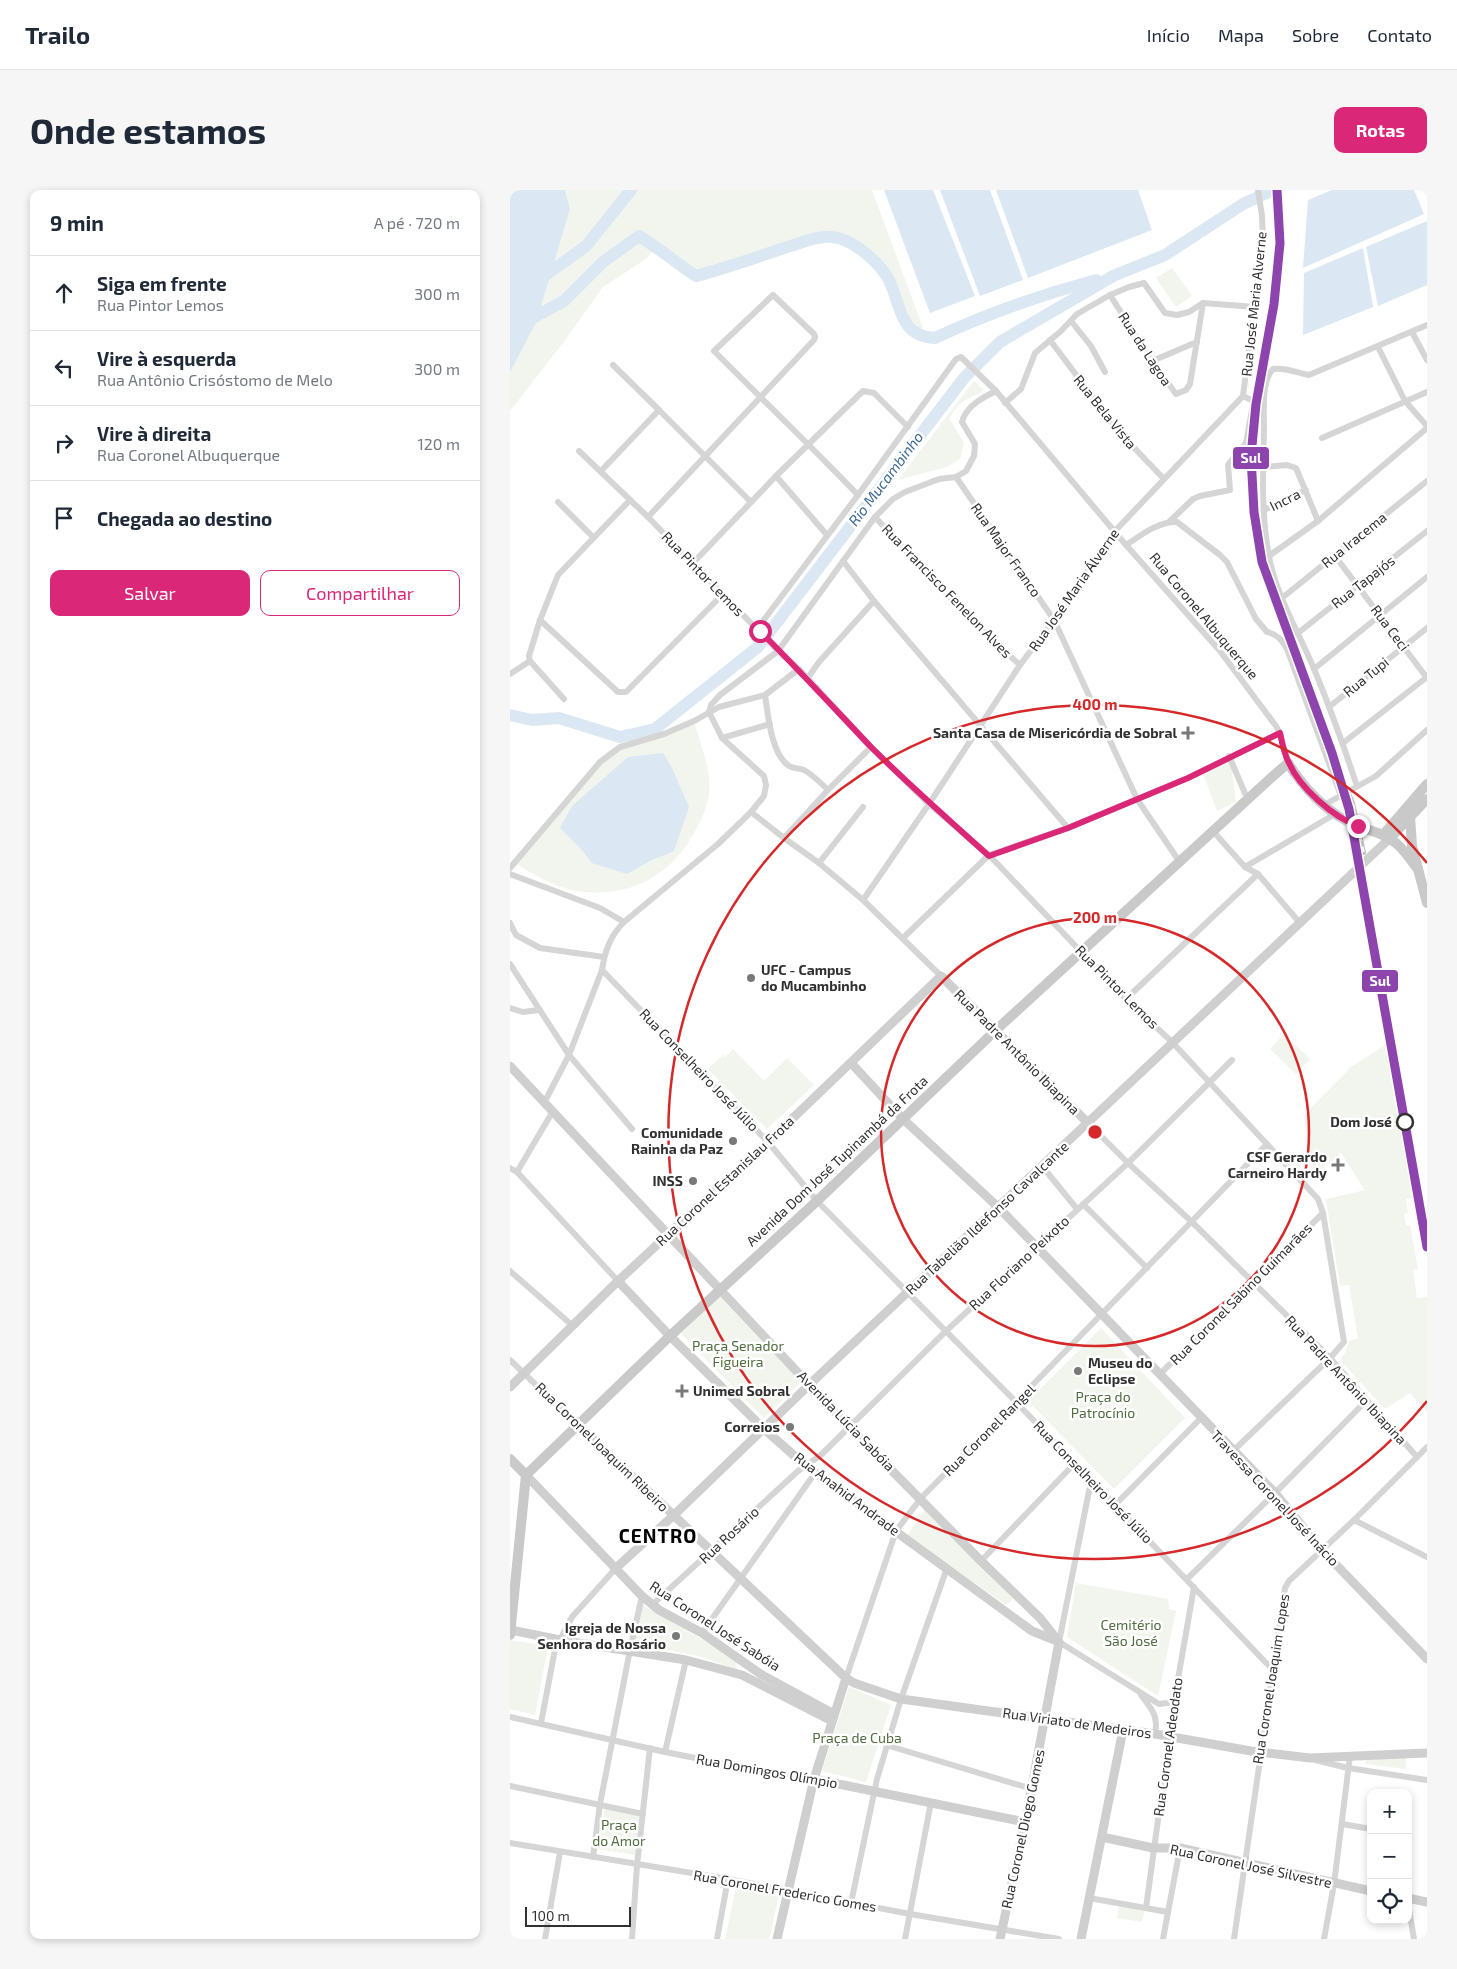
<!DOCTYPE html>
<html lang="pt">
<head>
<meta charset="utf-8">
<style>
  :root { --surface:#fff; --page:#f6f6f7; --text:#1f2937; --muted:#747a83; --line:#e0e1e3; --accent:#db2777 }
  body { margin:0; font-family:"Exo 2",sans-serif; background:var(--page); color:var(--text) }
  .controls { position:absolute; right:15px; bottom:15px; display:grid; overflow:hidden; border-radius:10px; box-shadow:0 2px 8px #0003 }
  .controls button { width:45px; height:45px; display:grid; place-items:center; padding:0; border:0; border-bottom:1px solid var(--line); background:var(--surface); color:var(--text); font:25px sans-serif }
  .scale { position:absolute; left:15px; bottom:12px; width:106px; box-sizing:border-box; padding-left:5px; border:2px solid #313131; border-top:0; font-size:14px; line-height:18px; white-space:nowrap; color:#313131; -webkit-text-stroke:4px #fff; paint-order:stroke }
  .stop { position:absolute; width:15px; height:15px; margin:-11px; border:4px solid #db2777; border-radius:50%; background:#fff }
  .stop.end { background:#db2777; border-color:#fff; box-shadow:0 1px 5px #0008 }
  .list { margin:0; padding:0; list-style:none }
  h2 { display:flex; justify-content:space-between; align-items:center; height:65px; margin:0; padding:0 20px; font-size:21px }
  h2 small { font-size:16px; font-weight:400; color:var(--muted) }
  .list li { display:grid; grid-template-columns:32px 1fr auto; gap:15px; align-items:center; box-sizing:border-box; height:75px; padding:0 20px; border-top:1px solid var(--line) }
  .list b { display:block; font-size:19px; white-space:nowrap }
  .list p { margin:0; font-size:16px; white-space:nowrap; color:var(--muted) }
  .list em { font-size:16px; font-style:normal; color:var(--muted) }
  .actions { display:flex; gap:10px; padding:15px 20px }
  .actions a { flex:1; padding:11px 0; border:1px solid var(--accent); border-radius:10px; text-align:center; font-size:18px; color:var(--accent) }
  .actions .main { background:var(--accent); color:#fff }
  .icon { flex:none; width:28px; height:28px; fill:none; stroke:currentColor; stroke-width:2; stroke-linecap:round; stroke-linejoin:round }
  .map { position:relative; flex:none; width:917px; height:1749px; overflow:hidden; border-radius:10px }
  header { display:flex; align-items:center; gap:30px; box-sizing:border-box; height:70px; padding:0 25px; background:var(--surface); border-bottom:1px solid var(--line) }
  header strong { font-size:24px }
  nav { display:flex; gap:28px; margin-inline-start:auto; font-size:18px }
  .intro { display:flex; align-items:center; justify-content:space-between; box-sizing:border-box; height:120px; padding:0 30px }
  h1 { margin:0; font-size:35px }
  .button { padding:12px 22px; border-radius:10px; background:var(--accent); color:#fff; font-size:18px; font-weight:700 }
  main { display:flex; gap:30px; padding:0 30px }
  aside { flex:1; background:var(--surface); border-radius:10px; box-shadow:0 2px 8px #0003 }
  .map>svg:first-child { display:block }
</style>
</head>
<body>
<header>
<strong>Trailo</strong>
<nav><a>Início</a><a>Mapa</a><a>Sobre</a><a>Contato</a></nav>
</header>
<div class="intro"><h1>Onde estamos</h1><a class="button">Rotas</a></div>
<main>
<aside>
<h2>9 min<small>A pé · 720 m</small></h2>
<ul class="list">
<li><svg class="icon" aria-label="ahead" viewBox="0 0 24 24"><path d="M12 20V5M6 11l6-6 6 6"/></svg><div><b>Siga em frente</b><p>Rua Pintor Lemos</p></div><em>300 m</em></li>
<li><svg class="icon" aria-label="left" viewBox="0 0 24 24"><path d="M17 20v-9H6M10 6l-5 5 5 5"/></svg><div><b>Vire à esquerda</b><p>Rua Antônio Crisóstomo de Melo</p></div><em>300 m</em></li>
<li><svg class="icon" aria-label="right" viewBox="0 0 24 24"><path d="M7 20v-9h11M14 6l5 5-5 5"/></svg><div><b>Vire à direita</b><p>Rua Coronel Albuquerque</p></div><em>120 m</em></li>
<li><svg class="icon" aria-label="arrive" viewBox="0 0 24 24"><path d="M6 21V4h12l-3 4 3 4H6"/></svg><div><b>Chegada ao destino</b></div></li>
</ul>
<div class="actions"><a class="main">Salvar</a><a>Compartilhar</a></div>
</aside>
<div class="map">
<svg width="917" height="1749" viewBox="0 0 917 1749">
  <rect width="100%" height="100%" fill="#fff"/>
  <g fill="#f1f5ed">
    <polygon points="55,0 362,0 413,138 401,138 389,122 379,89 356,63 338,51 321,47 298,51 209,80 186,86 162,71 146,57 136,69 93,97 56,149 0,221 0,182 26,133 60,19"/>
    <polygon points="662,78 682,106 666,117 646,88"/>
    <polygon points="464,191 474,200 449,214 439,228 454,253 450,269 437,277 388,290"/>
    <path d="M184,531C190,555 202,578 199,604C197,618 191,631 184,643C160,687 117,709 67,701C44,697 25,685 5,673L100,562Z"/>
    <polygon points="718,569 722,580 726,612 707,621 691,579"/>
    <polygon points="774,844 800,869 786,884 760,859"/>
    <polygon points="879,853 890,906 884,908 893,958 899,957 904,1007 896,1009 898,1023 894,1024 896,1036 900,1035 908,1079 903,1080 907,1108 917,1107 917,1222 900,1203 875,1219 832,1172 831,1169 835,1163 839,1151 848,1148 839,1095 830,1096 816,1009 855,1000 831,963 803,987 794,925 842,876"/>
    <polygon points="223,859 254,891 277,868 304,895 257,939 198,879 213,865 215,867"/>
    <polygon points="209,1106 291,1192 254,1228 171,1144"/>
    <polygon points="591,1138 675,1228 604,1299 518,1211"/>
    <polygon points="415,1319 503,1409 496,1415 397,1346"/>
    <polygon points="566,1393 658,1409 659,1419 666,1421 648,1506 557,1447"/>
    <polygon points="128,1412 218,1465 227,1473 225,1479 192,1467 153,1459 118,1457"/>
    <polygon points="0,1450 38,1456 25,1525 0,1519"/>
    <polygon points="339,1497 381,1515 356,1592 312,1581"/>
    <polygon points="896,1566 896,1579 855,1574 858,1567"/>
    <polygon points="95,1617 129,1624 125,1665 87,1659"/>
    <polygon points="226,1697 269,1705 259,1749 215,1749"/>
    <polygon points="609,1716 635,1720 632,1732 607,1728"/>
  </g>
  <g fill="#dbe7f2">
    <polygon points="0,0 55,0 60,19 26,133 0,182"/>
    <polygon points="374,0 423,0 465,106 420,123"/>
    <polygon points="430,0 480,0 513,90 470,106"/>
    <polygon points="486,0 628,0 642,40 518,88"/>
    <polygon points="822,0 904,0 914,24 793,78 798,10"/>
    <polygon points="917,31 917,95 868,116 856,57"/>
    <polygon points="853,58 863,117 793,145 794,83"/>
    <polygon points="153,563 161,576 179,617 164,661 140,671 117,684 82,673 72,660 50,638 62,616 118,567"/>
  </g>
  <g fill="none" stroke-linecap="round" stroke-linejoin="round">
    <g stroke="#dbe7f2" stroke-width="12">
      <polyline points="29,90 76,56 121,0"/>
      <path d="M0,140L54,111L93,72L129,46C149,58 166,73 186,86C216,78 245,68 274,58C289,54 307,45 323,47C343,49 370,73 379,90C391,115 389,146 425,148C477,124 530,105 586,90"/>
      <polyline points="0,525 22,530 49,528 110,547 145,539 248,457 454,188 490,152 603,86 655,65 733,14 763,0"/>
    </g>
    <g stroke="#d5d5d5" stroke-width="6">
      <polyline points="600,105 642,171 666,204 676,200 680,194 693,113"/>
      <polyline points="561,131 581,156 595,182"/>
      <polyline points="902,142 917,170"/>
      <polyline points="540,150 609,242 654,289"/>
      <polyline points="868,157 895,211 917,236"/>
      <polyline points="642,171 687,152"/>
      <polyline points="103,175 149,220"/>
      <polyline points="733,206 753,50 752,26 748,0"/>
      <polyline points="733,206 754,216"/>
      <polyline points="495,213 511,199 525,163 551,141 567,124 600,105 619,97 634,93 655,123 667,125 679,122 693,113 745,117"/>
      <polyline points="812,248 917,202"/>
      <polyline points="69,261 138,327 268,461 289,479 361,557 419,614 479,665 616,809 662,852 808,1009 813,1023 834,1152 820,1168 723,1261"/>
      <polyline points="753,277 777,275 786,278 808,331"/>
      <polyline points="91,281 149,220 241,312"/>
      <polyline points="266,286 317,345"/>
      <polyline points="446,287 544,430 627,609 669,671"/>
      <polyline points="48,312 83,347"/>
      <polyline points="754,320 796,300"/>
      <path d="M138,327L304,150L305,147L304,144L263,105L204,161C252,209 301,256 348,305"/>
      <path d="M365,327C412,378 458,429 510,475"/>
      <polyline points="660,331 683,309 690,306 720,300 718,275 736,253 742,220"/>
      <path d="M616,355C631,345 649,331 667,332L710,365L717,372L746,429L757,442C767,444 772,450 777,459L831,606"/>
      <polyline points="759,366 808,331 917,238"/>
      <polyline points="825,366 917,488"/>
      <polyline points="333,371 364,411 558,638"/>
      <polyline points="183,373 266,286 353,201 364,203 398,237"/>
      <polyline points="772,408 917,291"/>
      <polyline points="30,430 108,502 116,502 120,498 213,404"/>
      <polyline points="247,439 348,305 446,169 451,167 486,201 616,355 710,461 766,536 770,543 778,573"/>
      <polyline points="788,443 917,341"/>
      <polyline points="804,479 917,387"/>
      <polyline points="0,484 20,471"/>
      <polyline points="297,489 309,472 364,411"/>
      <path d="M255,505C258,525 261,564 279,576C284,579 289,578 294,580C303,585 311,593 318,600"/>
      <polyline points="54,509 20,471 19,466 30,430 48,385 120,310"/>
      <polyline points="819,517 917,438"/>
      <path d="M199,522L201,515L210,505L268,461L365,327L383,309L395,302L429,289L446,287L456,281L464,266L465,254L452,232C456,216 472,208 486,201"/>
      <polyline points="212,548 260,534"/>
      <polyline points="833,553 917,487"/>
      <polyline points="719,566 737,608"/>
      <path d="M847,596C834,557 820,517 804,479C789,442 766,406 759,366C751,325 753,282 754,241C754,224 751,191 763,179C776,177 786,183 799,185L917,135"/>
      <polyline points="814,615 866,586 917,540"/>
      <polyline points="241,622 274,648 309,673 353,710 431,786"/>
      <polyline points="702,640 735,677 748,684 790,733"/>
      <polyline points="274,648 318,600 361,557"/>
      <polyline points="309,673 353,617"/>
      <polyline points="735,677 825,624"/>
      <polyline points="0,678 90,572 110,557 154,544 184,531 209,517 255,505 289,479"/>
      <polyline points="0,684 90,718 114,732"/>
      <polyline points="353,710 419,614 510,475 544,430 605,341 733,206"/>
      <polyline points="0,733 6,745 30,758 94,767"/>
      <polyline points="393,748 479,665 558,638 678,588 770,543"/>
      <polyline points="0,774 59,865 122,939"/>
      <polyline points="92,780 258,952 307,1011 506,1212 762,1479"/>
      <polyline points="616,809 748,684"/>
      <polyline points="0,818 13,822 29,820"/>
      <path d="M34,913L59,865L92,780C95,761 100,746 114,732L208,654L241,622L254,606L256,595L254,586L212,548L199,522"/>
      <polyline points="578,933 618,973 682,1032 820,1168 907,1267"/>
      <polyline points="532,976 567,1019"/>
      <polyline points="0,978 7,982 108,1091"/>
      <polyline points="7,982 43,921"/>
      <polyline points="573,1014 637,1078"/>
      <polyline points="0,1081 63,1136"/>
      <polyline points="0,1170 68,1235"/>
      <polyline points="649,1185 813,1023"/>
      <polyline points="581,1291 549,1452 649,1514 664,1512"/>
      <polyline points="605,1315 691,1228"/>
      <polyline points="844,1330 917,1367"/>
      <polyline points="471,1371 564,1274"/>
      <polyline points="677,1389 765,1303 856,1211"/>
      <polyline points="142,1415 288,1281 311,1265 436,1141 618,973 722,870"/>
      <polyline points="192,1443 305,1283"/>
      <polyline points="50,1450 62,1427 106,1378"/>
      <polyline points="336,1488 386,1341 411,1308 506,1212 757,954"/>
      <path d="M631,1505C641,1518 649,1526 645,1544"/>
      <polyline points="0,1527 155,1562 231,1577 304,1589"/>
      <polyline points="31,1533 47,1449"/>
      <polyline points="376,1555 522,1599"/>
      <polyline points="155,1562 176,1470"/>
      <polyline points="805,1570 838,1578 917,1590"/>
      <polyline points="0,1596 133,1624"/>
      <polyline points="832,1634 861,1639"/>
      <polyline points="898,1646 899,1646"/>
      <polyline points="0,1653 218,1689 400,1724 549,1749"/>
      <polyline points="83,1667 90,1614 120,1460 132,1406"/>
      <polyline points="579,1708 658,1722"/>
      <polyline points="341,1713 367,1589 391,1509 437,1378"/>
      <polyline points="898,1713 904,1749"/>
      <polyline points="636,1718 664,1512 684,1397"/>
      <polyline points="35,1749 50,1662"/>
      <polyline points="122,1749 127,1675 140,1558"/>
      <polyline points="207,1749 218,1689"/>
      <polyline points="395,1749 421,1612"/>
      <polyline points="653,1749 670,1658"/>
      <polyline points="724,1749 775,1398 779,1391 844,1330 917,1257"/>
      <polyline points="814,1749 824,1694 840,1566"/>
    </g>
    <g stroke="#cfcfcf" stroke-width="9">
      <polyline points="341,873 393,929 488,1017 765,1303 811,1359 917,1469"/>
      <polyline points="0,876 339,1237 471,1371 530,1428 549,1452"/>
      <polyline points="108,1091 160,1146 254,1239 296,1276 522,1441 547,1451"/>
      <polyline points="0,1197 108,1091 258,952 431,786 578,933"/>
      <polyline points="68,1235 336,1488 344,1493 391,1509 645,1544 741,1561 800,1568 917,1563"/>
      <polyline points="16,1285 132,1406 149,1420 192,1443 252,1485 324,1524"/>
      <polyline points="106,1378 164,1325 300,1194 879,649"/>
      <polyline points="1,1440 50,1450 176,1470 232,1485 322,1531"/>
      <polyline points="304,1589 515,1632"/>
      <polyline points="592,1647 643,1658 670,1658 861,1701"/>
      <polyline points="898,1708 917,1712"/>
      <polyline points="267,1749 304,1589 336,1488"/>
      <polyline points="490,1749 517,1623 549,1452"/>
      <polyline points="571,1749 613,1540"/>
    </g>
    <g stroke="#c9c9c9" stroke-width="10">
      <polyline points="900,626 902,656 917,713"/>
      <polyline points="873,645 917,594"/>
      <polyline points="879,649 917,609"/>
      <polyline points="0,1269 16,1285"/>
      <path d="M0,1445L16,1285L160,1146L307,1011L486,840L762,587L778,573C792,595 812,617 835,630C851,640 873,641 887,654C895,661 901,670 907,678"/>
    </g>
    <g stroke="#bdbdbd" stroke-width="4">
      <polyline id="rail" points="822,563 843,613 854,663"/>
    </g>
    <use href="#rail" stroke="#fff" stroke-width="2" stroke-dasharray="5.5" stroke-linecap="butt"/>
    <g stroke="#fff" stroke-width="12">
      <polyline id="rail-1" points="767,0 770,53 764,114 746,214 741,266 744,322 752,372 822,563 839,619 917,1057"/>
    </g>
    <use href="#rail-1" stroke="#8e44ad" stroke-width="9"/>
  </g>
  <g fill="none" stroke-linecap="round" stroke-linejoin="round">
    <path stroke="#db2777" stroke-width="6" d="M250,441C288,479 324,518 361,557C399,595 439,630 479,666L558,638L678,588L770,543C772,553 774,564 779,573C790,598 823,627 848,636"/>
  </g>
  <g fill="none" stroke="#d62828" stroke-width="2.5">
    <circle cx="585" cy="942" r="214"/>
    <path d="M917 1211A427 427 0 1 1 917 673"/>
  </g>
  <g fill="#797979" stroke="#fff" stroke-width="2">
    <path d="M675.5 535.5h5v5h5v5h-5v5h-5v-5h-5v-5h5z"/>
    <circle cx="241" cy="788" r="5"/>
    <circle cx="223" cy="951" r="5"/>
    <path d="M825.5 967.5h5v5h5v5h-5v5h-5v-5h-5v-5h5z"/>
    <circle cx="183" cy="991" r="5"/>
    <circle cx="568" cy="1181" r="5"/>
    <path d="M169.5 1193.5h5v5h5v5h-5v5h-5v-5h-5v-5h5z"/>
    <circle cx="280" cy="1237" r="5"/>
    <circle cx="166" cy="1446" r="5"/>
  </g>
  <circle fill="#fff" stroke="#313131" stroke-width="2.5" cx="895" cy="932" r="8"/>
  <g text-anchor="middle" stroke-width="5" stroke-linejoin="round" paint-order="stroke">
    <g font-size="14" fill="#313131" stroke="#fff">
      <text transform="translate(744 114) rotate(-84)" y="5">Rua José Maria Alverne</text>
      <text transform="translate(635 159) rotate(57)" y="5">Rua da Lagoa</text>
      <text transform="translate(595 222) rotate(51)" y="5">Rua Bela Vista</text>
      <text transform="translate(775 310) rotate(-26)" y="5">Incra</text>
      <text transform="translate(844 350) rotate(-39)" y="5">Rua Iracema</text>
      <text transform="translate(496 360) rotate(55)" y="5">Rua Major Franco</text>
      <text transform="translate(193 384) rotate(46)" y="5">Rua Pintor Lemos</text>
      <text transform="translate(853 392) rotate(-38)" y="5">Rua Tapajós</text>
      <text transform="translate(564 400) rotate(-55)" y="5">Rua José Maria Álverne</text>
      <text transform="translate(437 401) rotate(46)" y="5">Rua Francisco Fenelon Alves</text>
      <text transform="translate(694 426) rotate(50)" y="5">Rua Coronel Albuquerque</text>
      <text transform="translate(880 438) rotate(53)" y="5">Rua Ceci</text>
      <text transform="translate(856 487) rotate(-39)" y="5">Rua Tupi</text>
      <text transform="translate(607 797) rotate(45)" y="5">Rua Pintor Lemos</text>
      <text transform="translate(507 862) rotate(45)" y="5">Rua Padre Antônio Ibiapina</text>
      <text transform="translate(189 880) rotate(46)" y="5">Rua Conselheiro José Júlio</text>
      <text transform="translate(327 971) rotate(-43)" y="5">Avenida Dom José Tupinambá da Frota</text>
      <text transform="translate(215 991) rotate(-43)" y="5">Rua Coronel Estanislau Frota</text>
      <text transform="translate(477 1028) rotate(-43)" y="5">Rua Tabelião Ildefonso Cavalcante</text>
      <text transform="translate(509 1073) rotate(-43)" y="5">Rua Floriano Peixoto</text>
      <text transform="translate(731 1104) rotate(-45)" y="5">Rua Coronel Sabino Guimarães</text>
      <text transform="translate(836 1190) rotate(47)" y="5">Rua Padre Antônio Ibiapina</text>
      <text transform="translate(336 1231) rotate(46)" y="5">Avenida Lúcia Sabóia</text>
      <text transform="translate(479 1240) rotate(-45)" y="5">Rua Coronel Rangel</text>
      <text transform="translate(92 1257) rotate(44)" y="5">Rua Coronel Joaquim Ribeiro</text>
      <text transform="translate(583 1292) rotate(46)" y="5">Rua Conselheiro José Júlio</text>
      <text transform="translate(337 1304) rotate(37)" y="5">Rua Anahid Andrade</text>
      <text transform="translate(765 1308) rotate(47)" y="5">Travessa Coronel José Inácio</text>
      <text transform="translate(219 1345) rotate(-43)" y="5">Rua Rosário</text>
      <text transform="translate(205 1436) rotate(33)" y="5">Rua Coronel José Sabóia</text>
      <text transform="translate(761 1489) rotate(-81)" y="5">Rua Coronel Joaquim Lopes</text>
      <text transform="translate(567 1533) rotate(8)" y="5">Rua Viriato de Medeiros</text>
      <text transform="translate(658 1557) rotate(-82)" y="5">Rua Coronel Adeodato</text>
      <text transform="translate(257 1581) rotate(10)" y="5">Rua Domingos Olímpio</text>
      <text transform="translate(513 1639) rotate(-78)" y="5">Rua Coronel Diogo Gomes</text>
      <text transform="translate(741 1676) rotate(12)" y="5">Rua Coronel José Silvestre</text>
      <text transform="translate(275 1701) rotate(10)" y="5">Rua Coronel Frederico Gomes</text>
    </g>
    <g font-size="14" font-weight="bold" fill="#313131" stroke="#fff" text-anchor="end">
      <text x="667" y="548">Santa Casa de Misericórdia de Sobral</text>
      <text x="251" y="785" text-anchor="start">UFC - Campus<tspan x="251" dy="16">do Mucambinho</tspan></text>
      <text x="213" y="948">Comunidade<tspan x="213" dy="16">Rainha da Paz</tspan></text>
      <text x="817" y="972">CSF Gerardo<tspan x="817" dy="16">Carneiro Hardy</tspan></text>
      <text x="173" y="996">INSS</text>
      <text x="578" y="1178" text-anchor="start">Museu do<tspan x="578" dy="16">Eclipse</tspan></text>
      <text x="183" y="1206" text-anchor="start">Unimed Sobral</text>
      <text x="270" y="1242">Correios</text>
      <text x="156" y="1443">Igreja de Nossa<tspan x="156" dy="16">Senhora do Rosário</tspan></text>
    </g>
    <g font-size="14" font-weight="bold" fill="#313131" stroke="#fff" text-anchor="end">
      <text x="882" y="937">Dom José</text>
    </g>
    <g font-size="14" fill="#506d3e" stroke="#fff">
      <text x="228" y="1161">Praça Senador<tspan x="228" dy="16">Figueira</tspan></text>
      <text x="593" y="1212">Praça do<tspan x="593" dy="16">Patrocínio</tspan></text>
      <text x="621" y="1440">Cemitério<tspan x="621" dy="16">São José</tspan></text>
      <text x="347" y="1553">Praça de Cuba</text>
      <text x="109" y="1640">Praça<tspan x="109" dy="16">do Amor</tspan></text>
    </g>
    <g font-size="15" font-style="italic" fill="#3e6b93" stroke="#fff">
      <text transform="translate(376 289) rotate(-53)" y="5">Rio Mucambinho</text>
    </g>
    <g font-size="19" font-weight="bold" letter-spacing="1" fill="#000" stroke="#fff">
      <text x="148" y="1353">CENTRO</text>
    </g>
  </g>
  <circle cx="585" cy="942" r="8" fill="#d62828" stroke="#fff" stroke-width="2.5"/>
  <g font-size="15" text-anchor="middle" font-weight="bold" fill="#d62828" stroke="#fff" stroke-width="5" stroke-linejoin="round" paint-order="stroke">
    <text x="585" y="520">400 m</text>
    <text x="585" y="733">200 m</text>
  </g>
  <g stroke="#fff" stroke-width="2">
    <rect x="722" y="256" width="38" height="24" rx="5" fill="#8e44ad"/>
    <rect x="851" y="779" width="38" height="24" rx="5" fill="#8e44ad"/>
  </g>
  <g font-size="14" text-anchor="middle" font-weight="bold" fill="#fff">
    <text x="741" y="273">Sul</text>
    <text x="870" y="796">Sul</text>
  </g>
</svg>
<div class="controls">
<button>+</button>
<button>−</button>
<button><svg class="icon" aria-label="locate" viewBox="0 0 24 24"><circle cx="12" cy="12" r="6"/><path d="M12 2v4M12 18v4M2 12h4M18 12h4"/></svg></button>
</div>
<div class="scale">100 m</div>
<div class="stop" style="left:250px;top:441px"></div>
<div class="stop end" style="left:848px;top:636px"></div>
</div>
</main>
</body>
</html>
